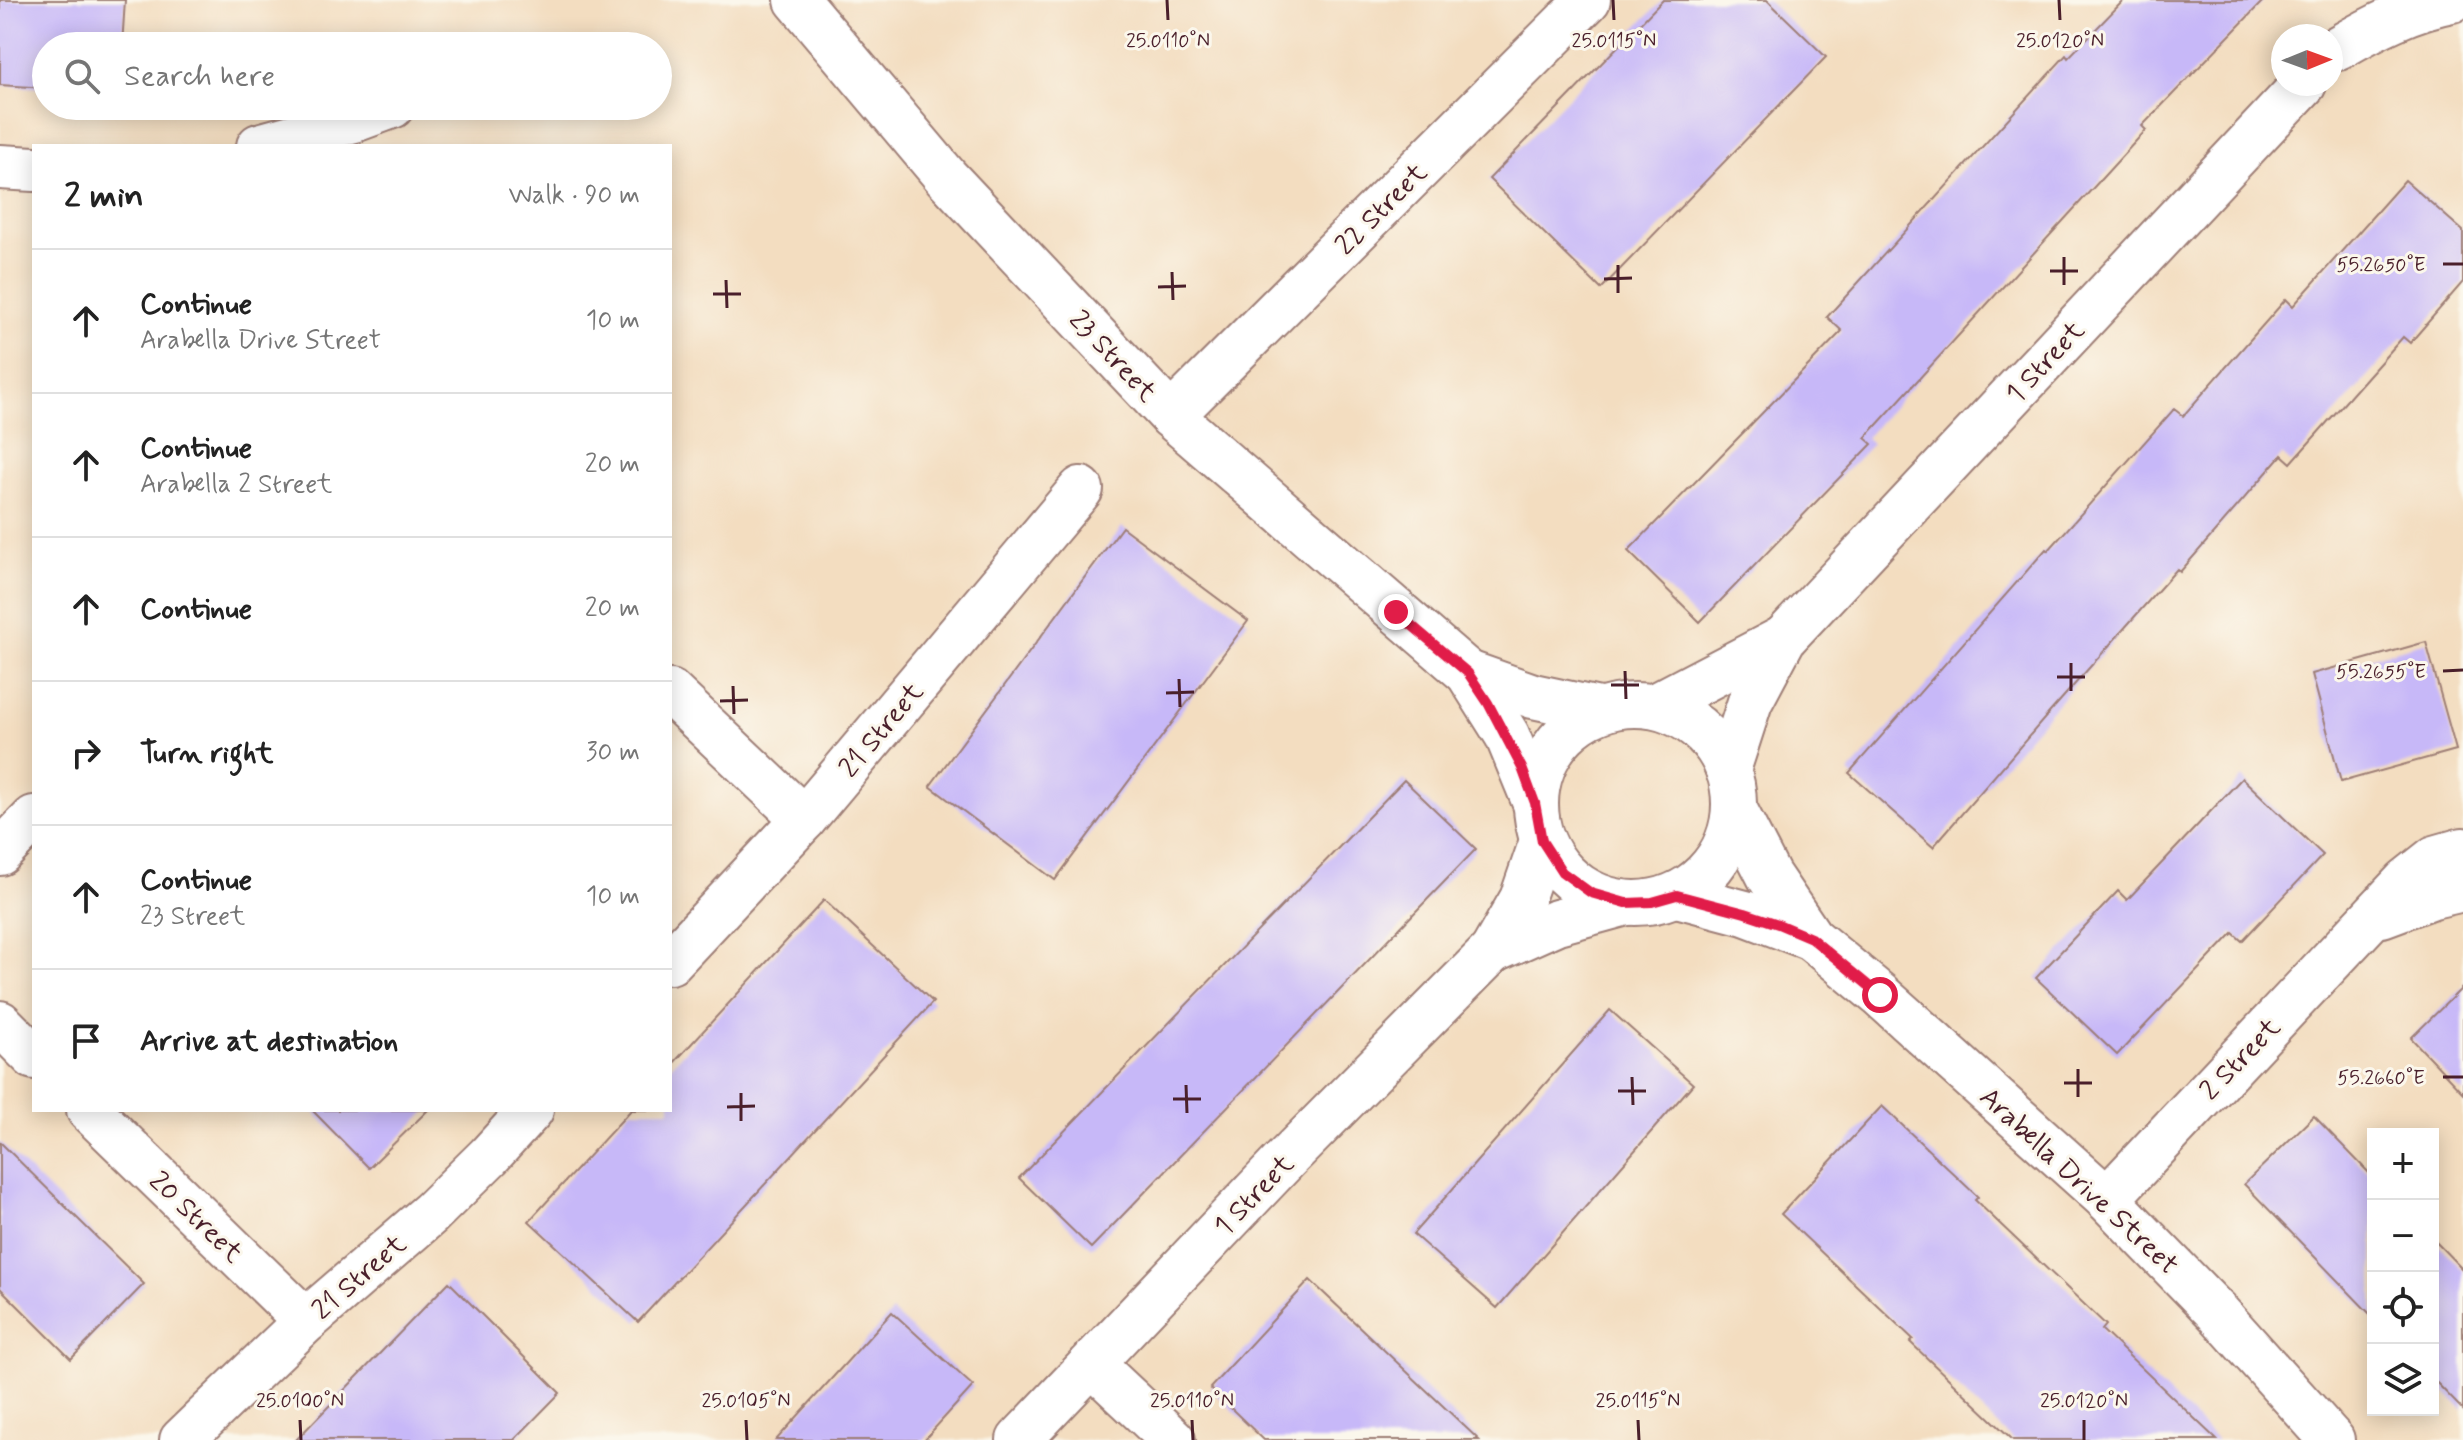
<!DOCTYPE html>
<html lang="en">
<head>
<meta charset="utf-8">
<style>
  :root { --surface:#fff; --page:#f6f6f6; --text:#222; --muted:#767676; --line:#e0e0e0 }
  body { margin:0; font-family:Mynerve,sans-serif; background:var(--page); color:var(--text) }
  .controls { position:absolute; right:24px; bottom:24px; display:grid; overflow:hidden; border-radius:0px; box-shadow:0 4px 20px #0003 }
  .controls button { width:72px; height:72px; display:grid; place-items:center; padding:0; border:0; border-bottom:2px solid var(--line); background:var(--surface); color:var(--text); font:40px sans-serif }
  .compass { position:absolute; left:2271px; top:24px; width:72px; height:72px; border-radius:50%; background:var(--surface); box-shadow:0 4px 20px #0003; rotate:89deg }
  .stop { position:absolute; width:24px; height:24px; margin:-18px; border:6px solid #e11d48; border-radius:50%; background:#fff }
  .stop.end { background:#e11d48; border-color:#fff; box-shadow:0 2px 8px #0008 }
  .list { margin:0; padding:0; list-style:none }
  h2 { display:flex; justify-content:space-between; align-items:center; height:104px; margin:0; padding:0 32px; font-size:34px }
  h2 small { font-size:26px; font-weight:400; color:var(--muted) }
  .list li { display:grid; grid-template-columns:52px 1fr auto; gap:24px; align-items:center; box-sizing:border-box; height:144px; padding:0 32px; border-top:2px solid var(--line) }
  .list b { display:block; font-size:30px; white-space:nowrap }
  .list p { margin:0; font-size:26px; white-space:nowrap; color:var(--muted) }
  .list em { font-size:26px; font-style:normal; color:var(--muted) }
  .icon { flex:none; width:44px; height:44px; fill:none; stroke:currentColor; stroke-width:2; stroke-linecap:round; stroke-linejoin:round }
  .map { position:relative; flex:none; width:2463px; height:1440px; overflow:hidden }
  .search { position:absolute; background:var(--surface); box-shadow:0 4px 20px #0003; left:32px; top:32px; width:640px; height:88px; display:flex; align-items:center; gap:20px; box-sizing:border-box; padding:0 28px; border-radius:44px; color:var(--muted); font-size:30px }
  .panel { position:absolute; background:var(--surface); box-shadow:0 4px 20px #0003; left:32px; top:144px; width:640px; height:968px; border-radius:0px }
  .map>svg:first-child { display:block }
</style>
</head>
<body>
<div class="map">
<svg width="2463" height="1440" viewBox="0 0 2463 1440">
  <rect width="100%" height="100%" fill="#fbf7ec"/>
  <filter id="ink" filterUnits="userSpaceOnUse"><feTurbulence type="fractalNoise" baseFrequency=".0125" numOctaves="2"/><feDisplacementMap in="SourceGraphic" scale="16" xChannelSelector="R" yChannelSelector="G"/><feConvolveMatrix kernelMatrix="1 2 1 2 8 2 1 2 1" color-interpolation-filters="sRGB"/></filter>
  <filter id="wash" filterUnits="userSpaceOnUse"><feTurbulence type="fractalNoise" baseFrequency=".006" numOctaves="4" result="noise"/><feDisplacementMap in="SourceGraphic" scale="32" xChannelSelector="R" yChannelSelector="G"/><feGaussianBlur stdDeviation="1.8" result="paint"/><feColorMatrix in="noise" values="0 0 0 0 0 0 0 0 0 0 0 0 0 0 0 0 0 1.4 0 .05"/><feComposite in="paint" operator="in"/></filter>
  <g filter="url(#wash)">
    <rect width="100%" height="100%" fill="#f3ddc0"/>
    <g id="blocks">
      <g fill="#c7b8f8">
        <polygon points="0,0 125,0 122,46 46,46 46,88 0,85"/>
        <polygon points="1663,0 1767,0 1826,57 1601,289 1489,179"/>
        <polygon points="2124,0 2264,0 2142,126 2146,130 1865,438 1872,444 1700,622 1628,551 1842,331 1827,317 2066,55 2068,58"/>
        <polygon points="2405,180 2463,231 2463,282 2410,343 2403,337 2291,463 2282,455 2180,572 2177,569 2050,712 1933,847 1849,773 2046,549 2048,551 2174,409 2183,416 2286,299 2293,306"/>
        <polygon points="1122,527 1248,621 1055,880 930,786"/>
        <polygon points="2426,642 2456,750 2341,782 2312,674"/>
        <polygon points="2242,778 2323,855 2242,941 2233,933 2117,1055 2036,978 2118,891 2127,900"/>
        <polygon points="1404,780 1476,849 1091,1248 1019,1178"/>
        <polygon points="824,900 933,1002 638,1322 529,1221 631,1110 670,1110 670,1067"/>
        <polygon points="2463,987 2463,1093 2411,1038"/>
        <polygon points="1610,1010 1693,1084 1497,1308 1413,1234"/>
        <polygon points="1882,1106 1978,1197 1975,1200 2106,1325 2102,1330 2217,1440 2013,1440 1910,1342 1913,1339 1781,1214"/>
        <polygon points="312,1110 428,1110 369,1168"/>
        <polygon points="2314,1116 2373,1177 2373,1317 2244,1184"/>
        <polygon points="0,1142 144,1284 71,1359 0,1288"/>
        <polygon points="2433,1239 2463,1270 2463,1410 2433,1379"/>
        <polygon points="1310,1280 1479,1440 1264,1440 1210,1388"/>
        <polygon points="449,1282 560,1393 514,1440 296,1440"/>
        <polygon points="892,1312 973,1386 924,1440 776,1440"/>
      </g>
    </g>
  </g>
  <g filter="url(#ink)">
    <use href="#blocks" fill-opacity="0" stroke="#9e7e76" stroke-width="2"/>
    <g fill="none" stroke-linecap="round" stroke-linejoin="round">
      <g stroke="#9e7e76" stroke-width="48">
        <g id="street">
          <polyline points="797,0 946,177 1171,416 1468,673 1507,735 1535,803"/>
          <path d="M2338,48C2374,27 2410,8 2452,0"/>
          <polyline points="259,146 354,120 392,106"/>
          <polyline points="0,167 34,169"/>
          <polyline points="1171,416 1588,0"/>
          <polyline points="1468,673 1533,696 1599,710"/>
          <polyline points="670,692 804,819"/>
          <circle cx="1635" cy="804" r="99"/>
          <polyline points="1656,705 1784,638"/>
          <polyline points="1728,770 1750,702 1784,638 2304,84"/>
          <polyline points="1735,810 1769,876 1811,938 1880,995 2107,1199 2217,1312 2332,1440"/>
          <polyline points="0,853 34,818"/>
          <polyline points="1677,895 1745,913 1811,938"/>
          <polyline points="2382,915 2433,896 2463,889"/>
          <polyline points="1492,951 1557,922 1626,903"/>
          <polyline points="670,962 804,819 1081,489"/>
          <polyline points="0,1023 34,1057"/>
          <polyline points="89,1110 306,1321"/>
          <polyline points="2107,1199 2406,881 2435,858 2463,850"/>
          <polyline points="1092,1364 1173,1440"/>
          <polyline points="182,1440 306,1321 431,1213 489,1156 531,1110"/>
          <polyline points="1019,1440 1285,1160 1492,951 1522,899 1542,841"/>
        </g>
      </g>
      <use href="#street" stroke="#fff" stroke-width="44"/>
    </g>
  </g>
  <g fill="none" stroke-linecap="round" stroke-linejoin="round" filter="url(#ink)">
    <polyline stroke="#e11d48" stroke-width="10" points="1396,612 1468,673 1488,703 1522,768 1535,803 1542,841 1562,872 1591,893 1626,903 1652,902 1677,895 1745,913 1778,924 1811,938 1880,995"/>
  </g>
  <path fill="none" stroke="#4a1f2b" stroke-width="3" d="M1167,0L1168,20M1613,0L1614,20M2059,0L2060,20M2064,257V285M2443,264H2463M1618,265V293M2050,271H2078M1172,272L1173,300M1604,279L1632,278M726,280L727,308M1158,287L1186,286M713,294H741M2071,663V691M1625,671L1626,699M2443,671L2463,670M2057,677H2085M1179,679L1180,707M1611,685H1639M733,686L734,714M1166,693L1194,692M720,701L748,700M2078,1069V1097M1632,1077L1633,1105M2443,1077H2463M2064,1083H2092M1186,1085L1187,1113M1618,1091H1646M741,1093V1121M1173,1099H1201M727,1107L755,1106M300,1420L301,1440M746,1420L747,1440M1192,1420L1193,1440M1638,1420L1639,1440M2084,1420V1440"/>
  <g text-anchor="middle" stroke-width="6" stroke-linejoin="round" paint-order="stroke">
    <g font-size="28" fill="#4a1f2b" stroke="#fbf7ec">
      <text transform="translate(1380 208) rotate(-45)" y="10">22 Street</text>
      <text transform="translate(1114 355) rotate(47)" y="10">23 Street</text>
      <text transform="translate(2044 361) rotate(-47)" y="10">1 Street</text>
      <text transform="translate(880 729) rotate(-50)" y="10">21 Street</text>
      <text transform="translate(2239 1058) rotate(-46)" y="10">2 Street</text>
      <text transform="translate(2080 1180) rotate(43)" y="10">Arabella Drive Street</text>
      <text transform="translate(1253 1194) rotate(-46)" y="10">1 Street</text>
      <text transform="translate(197 1216) rotate(44)" y="10">20 Street</text>
      <text transform="translate(358 1276) rotate(-41)" y="10">21 Street</text>
    </g>
  </g>
  <g font-size="20" text-anchor="middle" fill="#4a1f2b" stroke="#fbf7ec" stroke-width="6" stroke-linejoin="round" paint-order="stroke">
    <text x="1168" y="47">25.0110°N</text>
    <text x="1614" y="47">25.0115°N</text>
    <text x="2060" y="47">25.0120°N</text>
    <text x="2381" y="271">55.2650°E</text>
    <text x="2381" y="678">55.2655°E</text>
    <text x="2381" y="1084">55.2660°E</text>
    <text x="300" y="1407">25.0100°N</text>
    <text x="746" y="1407">25.0105°N</text>
    <text x="1192" y="1407">25.0110°N</text>
    <text x="1638" y="1407">25.0115°N</text>
    <text x="2084" y="1407">25.0120°N</text>
  </g>
</svg>
<div class="controls">
<button>+</button>
<button>−</button>
<button><svg class="icon" aria-label="locate" viewBox="0 0 24 24"><circle cx="12" cy="12" r="6"/><path d="M12 2v4M12 18v4M2 12h4M18 12h4"/></svg></button>
<button><svg class="icon" aria-label="layers" viewBox="0 0 24 24"><path d="M12 4l9 5-9 5-9-5zM3 14l9 5 9-5"/></svg></button>
</div>
<svg class="compass" viewBox="-18 -18 36 36"><path d="M0-13l5 13h-10z" fill="#e53935"/><path d="M0 13l5-13h-10z" fill="#767676"/></svg>
<div class="stop" style="left:1880px;top:995px"></div>
<div class="stop end" style="left:1396px;top:612px"></div>
<div class="search"><svg class="icon" aria-label="search" viewBox="0 0 24 24"><circle cx="10" cy="10" r="6"/><path d="M15 15l6 6"/></svg>Search here</div>
<section class="panel">
<h2>2 min<small>Walk · 90 m</small></h2>
<ul class="list">
<li><svg class="icon" aria-label="ahead" viewBox="0 0 24 24"><path d="M12 20V5M6 11l6-6 6 6"/></svg><div><b>Continue</b><p>Arabella Drive Street</p></div><em>10 m</em></li>
<li><svg class="icon" aria-label="ahead" viewBox="0 0 24 24"><path d="M12 20V5M6 11l6-6 6 6"/></svg><div><b>Continue</b><p>Arabella 2 Street</p></div><em>20 m</em></li>
<li><svg class="icon" aria-label="ahead" viewBox="0 0 24 24"><path d="M12 20V5M6 11l6-6 6 6"/></svg><div><b>Continue</b></div><em>20 m</em></li>
<li><svg class="icon" aria-label="right" viewBox="0 0 24 24"><path d="M7 20v-9h11M14 6l5 5-5 5"/></svg><div><b>Turn right</b></div><em>30 m</em></li>
<li><svg class="icon" aria-label="ahead" viewBox="0 0 24 24"><path d="M12 20V5M6 11l6-6 6 6"/></svg><div><b>Continue</b><p>23 Street</p></div><em>10 m</em></li>
<li><svg class="icon" aria-label="arrive" viewBox="0 0 24 24"><path d="M6 21V4h12l-3 4 3 4H6"/></svg><div><b>Arrive at destination</b></div></li>
</ul>
</section>
</div>
</body>
</html>
